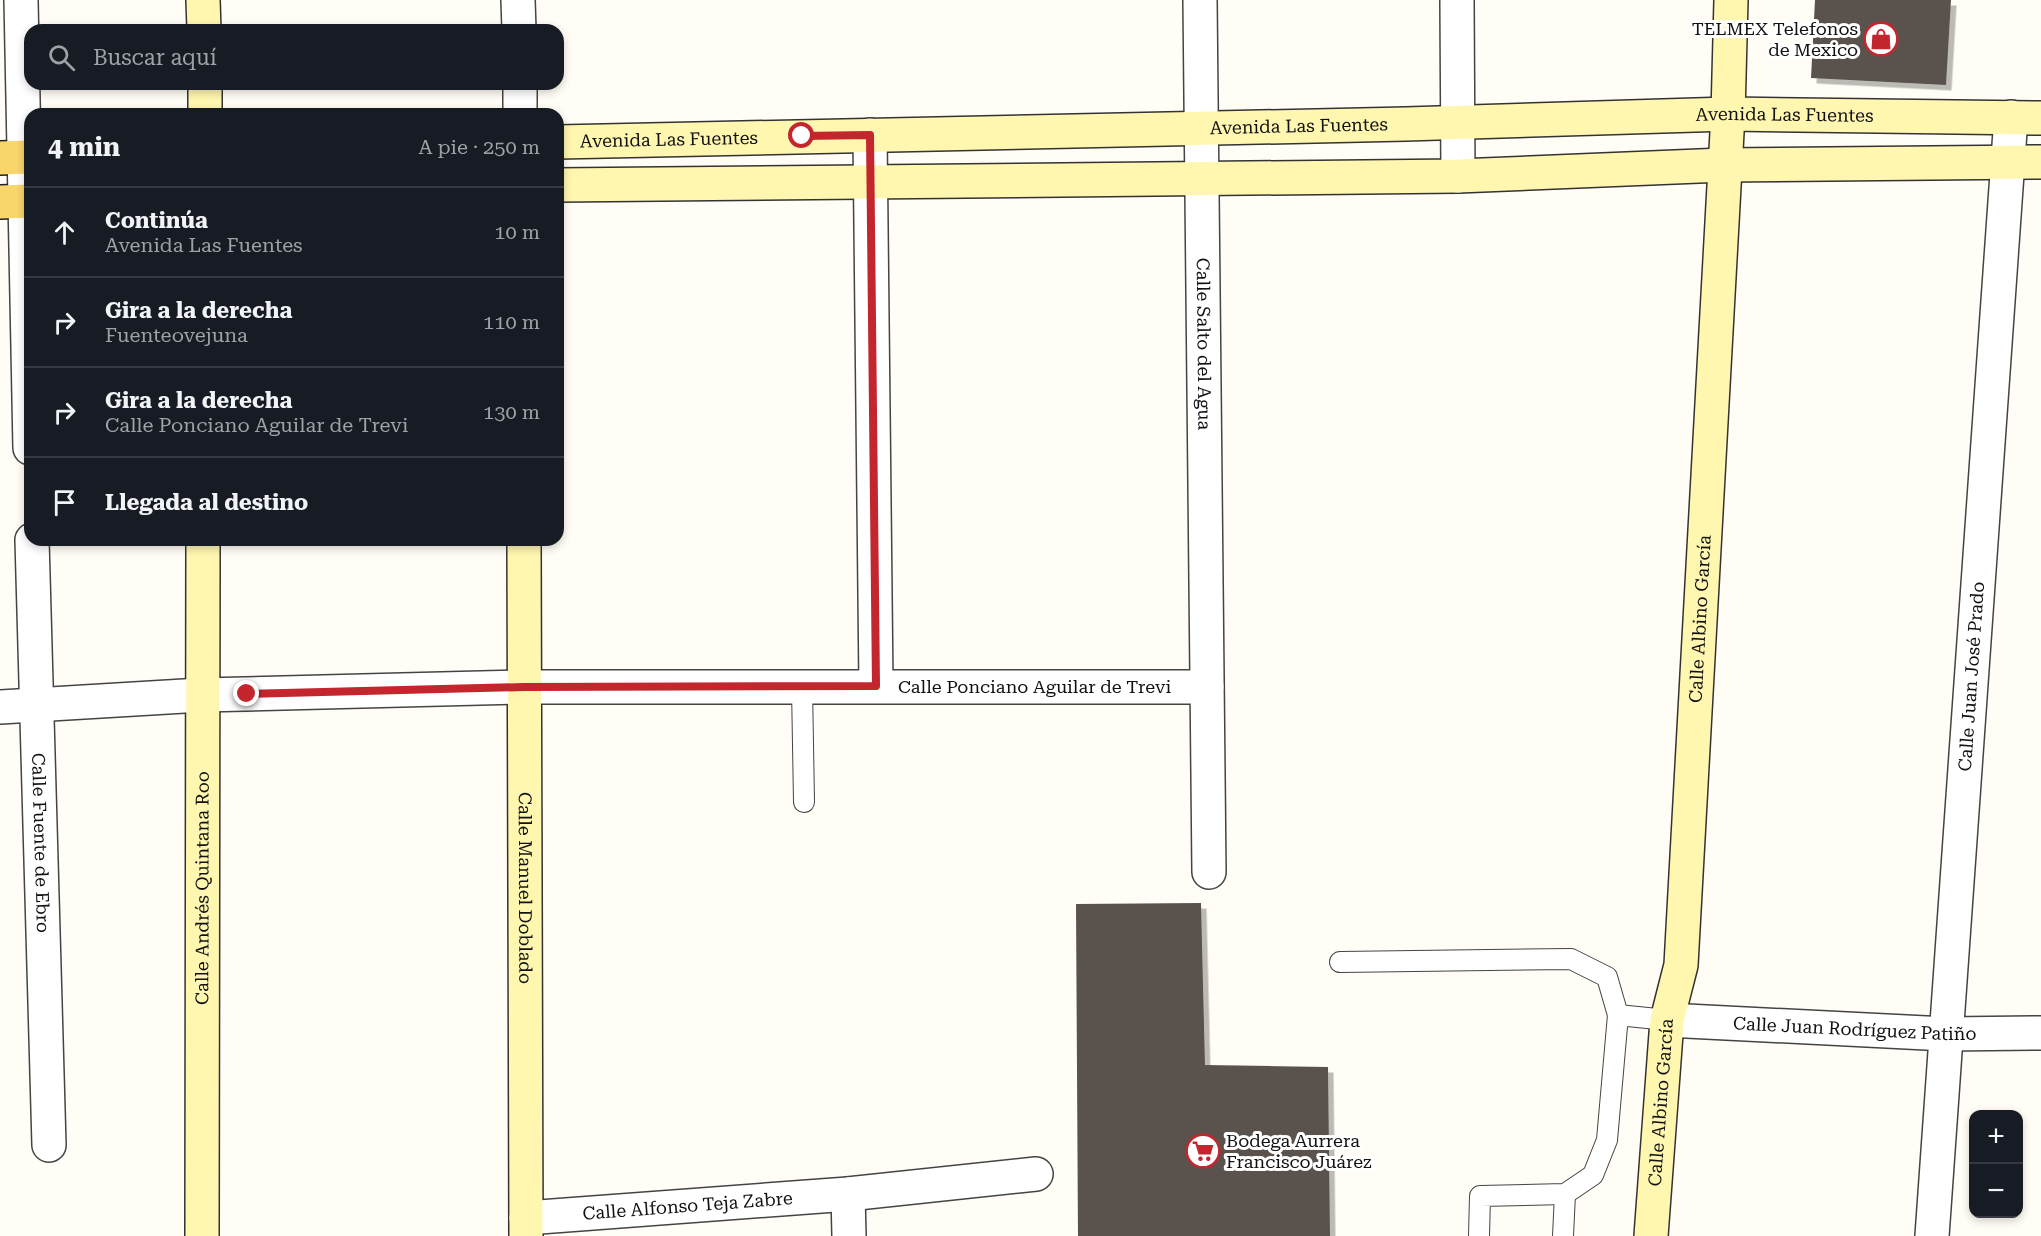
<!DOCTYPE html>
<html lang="es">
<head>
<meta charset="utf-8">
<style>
  :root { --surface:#171b24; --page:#20242c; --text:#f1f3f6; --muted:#9ea1a6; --line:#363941 }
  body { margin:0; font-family:"Roboto Serif",serif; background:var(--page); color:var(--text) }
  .controls { position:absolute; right:18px; bottom:18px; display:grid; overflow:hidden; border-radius:12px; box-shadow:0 3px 9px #0003 }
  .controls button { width:54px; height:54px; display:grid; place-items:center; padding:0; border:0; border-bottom:2px solid var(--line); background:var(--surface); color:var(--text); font:30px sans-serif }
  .stop { position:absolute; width:18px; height:18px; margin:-14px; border:4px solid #c4262e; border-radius:50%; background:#fff }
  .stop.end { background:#c4262e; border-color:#fff; box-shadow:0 2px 6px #0008 }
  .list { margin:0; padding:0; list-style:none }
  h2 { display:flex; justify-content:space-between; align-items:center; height:78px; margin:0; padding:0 24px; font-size:26px }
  h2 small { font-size:20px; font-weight:400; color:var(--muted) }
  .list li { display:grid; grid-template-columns:39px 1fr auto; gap:18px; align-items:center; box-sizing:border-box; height:90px; padding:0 24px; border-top:2px solid var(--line) }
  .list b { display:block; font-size:22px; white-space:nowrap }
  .list p { margin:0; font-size:20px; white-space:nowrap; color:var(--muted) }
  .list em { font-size:20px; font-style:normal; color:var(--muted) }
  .icon { flex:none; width:33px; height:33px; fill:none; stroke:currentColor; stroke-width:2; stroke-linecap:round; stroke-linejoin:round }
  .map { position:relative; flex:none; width:2041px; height:1236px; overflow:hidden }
  .search { position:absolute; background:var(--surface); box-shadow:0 3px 9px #0003; left:24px; top:24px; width:540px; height:66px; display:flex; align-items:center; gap:15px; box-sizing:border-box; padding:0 21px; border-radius:18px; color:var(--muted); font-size:22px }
  .panel { position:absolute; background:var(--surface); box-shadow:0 3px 9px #0003; left:24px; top:108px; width:540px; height:438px; border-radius:18px }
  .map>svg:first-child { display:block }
</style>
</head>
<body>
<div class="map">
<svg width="2041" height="1236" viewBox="0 0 2041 1236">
  <defs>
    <filter id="shadow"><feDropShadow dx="5.5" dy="5.5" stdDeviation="0" flood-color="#0004"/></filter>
  </defs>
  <rect width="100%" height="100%" fill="#fffdf5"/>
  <g fill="#5a524d" filter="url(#shadow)">
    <polygon points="1815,0 1951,0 1946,85 1811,78"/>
    <polygon points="1201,903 1205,1065 1328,1067 1330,1236 1078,1236 1076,904"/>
  </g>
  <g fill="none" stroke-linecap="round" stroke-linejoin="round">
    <g stroke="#444" stroke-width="22">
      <g id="service">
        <polyline points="802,687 804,802"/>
        <polyline points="1340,962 1571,959 1607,977 1618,1015"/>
        <polyline points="1479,1236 1480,1196 1565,1194 1593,1175 1607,1140 1618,1015 1667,1020"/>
        <polyline points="1563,1236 1565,1194"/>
      </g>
    </g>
    <g stroke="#444" stroke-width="36">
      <g id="minor">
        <polyline points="21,0 30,448"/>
        <path id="s1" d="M1200,0L1209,872"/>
        <polyline points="1457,0 1458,176"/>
        <polyline points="870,135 876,686"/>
        <path id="s2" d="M32,540L49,1145"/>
        <path id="s3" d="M0,707L201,695L524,687H1207"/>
        <path id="s4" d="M1667,1020L1946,1034L2041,1033"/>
        <polyline points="848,1194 849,1236"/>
        <path id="s5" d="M526,1218L848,1194L1036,1174"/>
        <path id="s6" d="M1932,1236L2011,117"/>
      </g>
    </g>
    <g stroke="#444" stroke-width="36">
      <g id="tertiary">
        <polyline points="518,0 519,30"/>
        <polyline points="520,84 520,114"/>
      </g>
    </g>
    <g stroke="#333" stroke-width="36">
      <g id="secondary">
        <polyline points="203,0 204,30"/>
        <polyline points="205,84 205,114"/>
        <path id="s7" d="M558,142L1406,124L1728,114L2041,118"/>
        <polyline points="558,185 1458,176 1723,165 2041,162"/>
        <path id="s8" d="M524,540L526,1236"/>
        <path id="s9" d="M202,1236L203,540"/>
        <path id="s10" d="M1651,1236L1667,1020L1681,965L1728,114L1731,0"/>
      </g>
    </g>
    <g stroke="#222" stroke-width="36">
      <g id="primary">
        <polyline points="0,158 30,157"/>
        <polyline points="0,202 30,201"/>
      </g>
    </g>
    <use href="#service" stroke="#fff" stroke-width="20"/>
    <use href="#minor" stroke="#fff" stroke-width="33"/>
    <use href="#tertiary" stroke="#fff" stroke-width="33"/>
    <use href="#secondary" stroke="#fff6b0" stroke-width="33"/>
    <use href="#primary" stroke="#f9d66b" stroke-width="33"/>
  </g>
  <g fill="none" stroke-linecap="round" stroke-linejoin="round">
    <polyline stroke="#c4262e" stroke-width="8" points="247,694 524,687 876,686 870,135 802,136"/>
  </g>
  <defs>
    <g id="shop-ring" transform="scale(1.725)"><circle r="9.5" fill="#fff" stroke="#c4262e" stroke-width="1.5"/><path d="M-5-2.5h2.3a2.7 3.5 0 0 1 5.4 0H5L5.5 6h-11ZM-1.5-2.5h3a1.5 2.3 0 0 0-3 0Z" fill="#c4262e"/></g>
    <g id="supermarket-ring" transform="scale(1.725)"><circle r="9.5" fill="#fff" stroke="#c4262e" stroke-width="1.5"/><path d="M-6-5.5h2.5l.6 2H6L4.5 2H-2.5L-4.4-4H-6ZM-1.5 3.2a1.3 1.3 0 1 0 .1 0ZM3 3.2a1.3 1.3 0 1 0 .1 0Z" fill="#c4262e"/></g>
  </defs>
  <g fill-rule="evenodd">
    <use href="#shop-ring" x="1881" y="39"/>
    <use href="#supermarket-ring" x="1203" y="1151"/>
  </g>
  <g text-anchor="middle" stroke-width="6" stroke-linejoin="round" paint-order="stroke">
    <g font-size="18" fill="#111" stroke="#fff" text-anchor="end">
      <text x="1858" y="35">TELMEX Telefonos<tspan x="1858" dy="21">de Mexico</tspan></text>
      <text x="1226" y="1147" text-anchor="start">Bodega Aurrera<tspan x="1226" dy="21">Francisco Juárez</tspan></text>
    </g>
    <g font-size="18" fill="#111" stroke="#fff">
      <text dy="6" stroke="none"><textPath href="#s7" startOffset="1227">Avenida Las Fuentes</textPath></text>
      <text dy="6" stroke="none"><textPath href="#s7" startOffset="741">Avenida Las Fuentes</textPath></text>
      <text dy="6" stroke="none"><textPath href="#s7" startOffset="111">Avenida Las Fuentes</textPath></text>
      <text dy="6" stroke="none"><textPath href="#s1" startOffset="344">Calle Salto del Agua</textPath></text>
      <text dy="6" stroke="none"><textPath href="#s10" startOffset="620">Calle Albino García</textPath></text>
      <text dy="6" stroke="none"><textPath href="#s6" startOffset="561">Calle Juan José Prado</textPath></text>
      <text dy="6" stroke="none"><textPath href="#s3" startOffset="1035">Calle Ponciano Aguilar de Trevi</textPath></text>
      <text dy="6" stroke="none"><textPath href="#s2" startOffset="303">Calle Fuente de Ebro</textPath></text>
      <text dy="6" stroke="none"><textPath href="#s9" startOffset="348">Calle Andrés Quintana Roo</textPath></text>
      <text dy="6" stroke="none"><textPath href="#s8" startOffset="348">Calle Manuel Doblado</textPath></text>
      <text dy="6" stroke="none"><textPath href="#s4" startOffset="188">Calle Juan Rodríguez Patiño</textPath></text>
      <text dy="6" stroke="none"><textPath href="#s10" startOffset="134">Calle Albino García</textPath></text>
      <text dy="6" stroke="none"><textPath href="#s5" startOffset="162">Calle Alfonso Teja Zabre</textPath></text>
    </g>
  </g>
</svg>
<div class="controls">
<button>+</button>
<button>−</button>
</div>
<div class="stop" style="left:802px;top:136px"></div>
<div class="stop end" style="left:247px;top:694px"></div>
<div class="search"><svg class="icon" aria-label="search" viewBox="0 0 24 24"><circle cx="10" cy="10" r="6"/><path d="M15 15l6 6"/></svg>Buscar aquí</div>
<section class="panel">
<h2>4 min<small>A pie · 250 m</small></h2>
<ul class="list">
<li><svg class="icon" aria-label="ahead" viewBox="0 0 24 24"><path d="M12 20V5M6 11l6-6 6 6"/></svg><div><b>Continúa</b><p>Avenida Las Fuentes</p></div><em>10 m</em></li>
<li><svg class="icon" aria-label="right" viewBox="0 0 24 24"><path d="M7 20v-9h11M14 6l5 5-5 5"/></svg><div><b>Gira a la derecha</b><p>Fuenteovejuna</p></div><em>110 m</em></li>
<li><svg class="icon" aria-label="right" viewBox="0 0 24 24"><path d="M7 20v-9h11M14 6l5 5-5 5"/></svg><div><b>Gira a la derecha</b><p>Calle Ponciano Aguilar de Trevi</p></div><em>130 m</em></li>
<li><svg class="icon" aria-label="arrive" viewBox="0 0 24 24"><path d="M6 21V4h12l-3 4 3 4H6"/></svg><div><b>Llegada al destino</b></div></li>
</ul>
</section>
</div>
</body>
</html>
